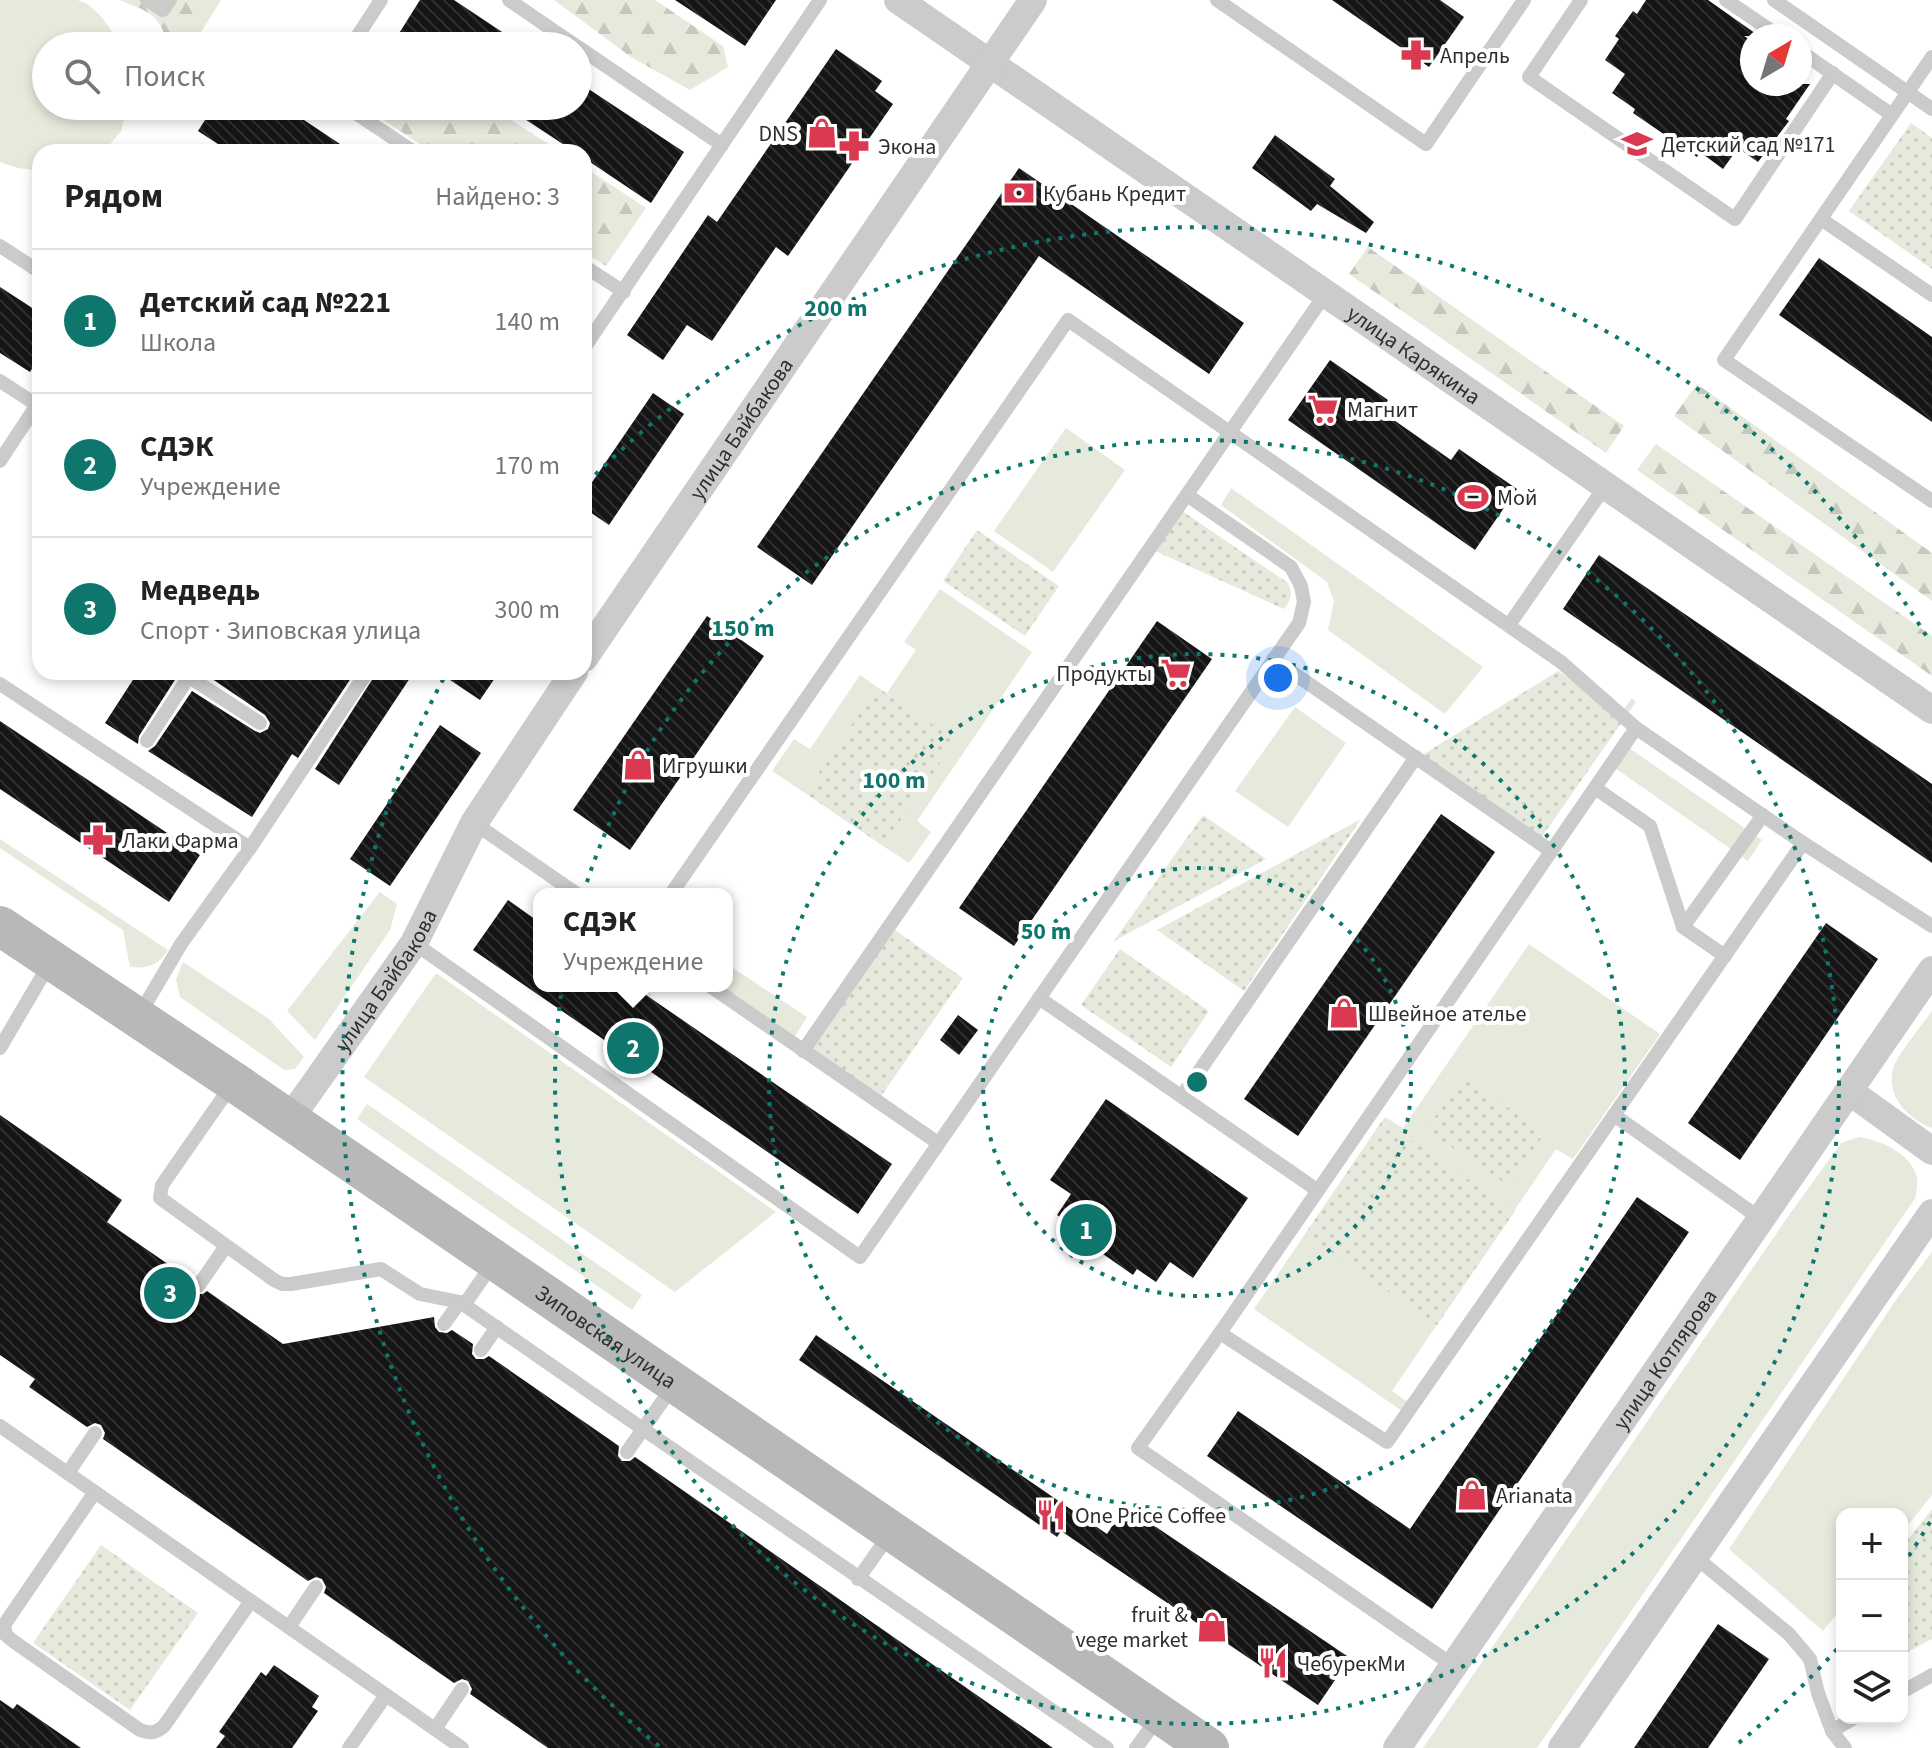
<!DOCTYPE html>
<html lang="ru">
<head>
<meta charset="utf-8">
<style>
  :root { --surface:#fff; --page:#f2f2f2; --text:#222; --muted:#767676; --line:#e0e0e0; --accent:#0f766e }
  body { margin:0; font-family:"Source Sans 3",sans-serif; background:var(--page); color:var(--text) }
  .controls { position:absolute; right:24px; bottom:24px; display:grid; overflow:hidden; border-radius:16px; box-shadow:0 4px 12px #0003 }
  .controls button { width:72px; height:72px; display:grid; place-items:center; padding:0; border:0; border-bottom:2px solid var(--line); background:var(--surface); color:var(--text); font:40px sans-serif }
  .compass { position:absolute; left:1740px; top:24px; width:72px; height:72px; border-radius:50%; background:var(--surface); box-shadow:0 4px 12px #0003; rotate:38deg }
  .you { position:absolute; left:1278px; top:678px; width:28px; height:28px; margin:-20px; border:6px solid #fff; border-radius:50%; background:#1a73e8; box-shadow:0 0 0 12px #1a73e833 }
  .badge { display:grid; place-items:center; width:52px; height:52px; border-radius:50%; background:var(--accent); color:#fff; font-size:26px; font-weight:700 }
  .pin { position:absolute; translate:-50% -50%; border:4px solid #fff; box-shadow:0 2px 8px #0006 }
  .popup { position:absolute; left:533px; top:888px; width:200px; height:104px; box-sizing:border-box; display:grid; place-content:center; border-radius:16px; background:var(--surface); filter:drop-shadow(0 2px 6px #0005); font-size:26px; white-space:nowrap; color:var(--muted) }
  .popup b { font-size:30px; color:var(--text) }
  .popup::after { content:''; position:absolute; left:50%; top:100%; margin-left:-16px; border:16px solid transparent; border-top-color:var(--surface) }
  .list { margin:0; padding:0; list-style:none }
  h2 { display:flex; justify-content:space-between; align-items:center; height:104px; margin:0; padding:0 32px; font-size:34px }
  h2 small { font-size:26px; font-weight:400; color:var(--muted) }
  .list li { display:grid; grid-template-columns:52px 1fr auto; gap:24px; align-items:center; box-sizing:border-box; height:144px; padding:0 32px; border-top:2px solid var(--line) }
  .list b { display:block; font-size:30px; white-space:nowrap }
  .list p { margin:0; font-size:26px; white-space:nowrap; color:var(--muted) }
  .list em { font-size:26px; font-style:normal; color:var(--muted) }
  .icon { flex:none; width:44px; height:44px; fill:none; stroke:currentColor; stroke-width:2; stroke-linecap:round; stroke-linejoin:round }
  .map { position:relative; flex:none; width:1932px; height:1748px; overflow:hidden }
  .search { position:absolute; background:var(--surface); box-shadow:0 4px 12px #0003; left:32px; top:32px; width:560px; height:88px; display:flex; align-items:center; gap:20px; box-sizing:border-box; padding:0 28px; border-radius:44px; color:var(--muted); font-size:30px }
  .panel { position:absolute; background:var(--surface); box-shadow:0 4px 12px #0003; left:32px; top:144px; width:560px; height:536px; border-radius:24px }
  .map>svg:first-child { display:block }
</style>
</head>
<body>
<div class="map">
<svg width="1932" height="1748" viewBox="0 0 1932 1748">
  <defs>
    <pattern id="forest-firs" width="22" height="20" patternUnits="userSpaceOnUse" patternTransform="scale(2)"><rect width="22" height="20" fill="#e5eadc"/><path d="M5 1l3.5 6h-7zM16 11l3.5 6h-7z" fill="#c5c9bd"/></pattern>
    <pattern id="park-dots" width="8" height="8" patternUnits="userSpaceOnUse" patternTransform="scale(2)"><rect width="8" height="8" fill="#e5eadc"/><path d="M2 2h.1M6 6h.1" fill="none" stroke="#c5c9bd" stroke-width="1.8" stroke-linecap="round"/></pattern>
    <pattern id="building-back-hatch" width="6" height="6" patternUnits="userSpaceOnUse" patternTransform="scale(2)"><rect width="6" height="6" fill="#151515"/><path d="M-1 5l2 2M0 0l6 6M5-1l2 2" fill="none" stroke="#2f2f2f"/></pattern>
  </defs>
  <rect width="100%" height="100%" fill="#fff"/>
  <g fill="#e5eadc">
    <path d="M0,0C21,0 58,0 77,0C96,4 112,30 120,46H46V106H128L121,131L104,152H40V171L18,168L0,162Z"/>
    <polygon points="1066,428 1125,470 1053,572 994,531"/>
    <polygon points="1231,488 1483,667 1445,714 1328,630 1334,601 1327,582 1221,505"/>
    <polygon points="940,589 1032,652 917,821 931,832 909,863 883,846 955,741 887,693 916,650 904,642"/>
    <polygon points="860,675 877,687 805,793 772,771 794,739 810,749"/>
    <polygon points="1295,707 1346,743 1288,827 1235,791"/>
    <polygon points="1629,748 1762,840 1748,861 1615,768"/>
    <path d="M0,839L168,950C159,965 148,969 130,967L123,930L0,848Z"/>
    <polygon points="380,892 397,904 390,930 315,1040 287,1011"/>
    <polygon points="1529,944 1660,1034 1573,1159 1556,1149 1392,1391 1408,1402 1402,1411 1254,1309 1385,1117 1403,1128"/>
    <polygon points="183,962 269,1019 304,1057 295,1069 284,1070 180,997 176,979"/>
    <polygon points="727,964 807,1017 795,1036 720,986 727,986"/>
    <polygon points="436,973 776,1212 675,1292 364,1077"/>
    <path d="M1932,1011V1128C1909,1119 1886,1097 1893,1069C1896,1057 1923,1023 1932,1011Z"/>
    <polygon points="367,1104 642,1295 632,1310 357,1119"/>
    <path d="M1859,1137C1881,1141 1910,1152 1917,1177C1918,1182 1916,1192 1916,1197L1537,1748H1423L1787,1218L1841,1143Z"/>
    <polygon points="1932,1252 1932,1495 1902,1533 1902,1514 1842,1514 1842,1608 1823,1631 1729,1549 1898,1297"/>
  </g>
  <g fill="url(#forest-firs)">
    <path d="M120,0H221L193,45L168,46C160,13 148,12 120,0Z"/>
    <polygon points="554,0 655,0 723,46 728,67 690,90 631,57"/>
    <polygon points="362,106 490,106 561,152 432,152"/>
    <polygon points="584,167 646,208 606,266 584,252"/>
    <polygon points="1368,247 1624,426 1606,453 1349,274"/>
    <polygon points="1697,384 1932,553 1932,601 1674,416"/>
    <polygon points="1656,444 1932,636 1932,676 1637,470"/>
  </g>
  <g fill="url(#park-dots)">
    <polygon points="1911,123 1932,138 1932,269 1849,211"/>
    <path d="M1182,511L1288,583C1293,593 1291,601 1284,609L1153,550Z"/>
    <polygon points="977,530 1059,586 1025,636 943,581"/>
    <polygon points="1558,671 1620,714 1632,698 1636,702 1539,841 1419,757"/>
    <polygon points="877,687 956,740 883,846 805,793"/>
    <polygon points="1203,815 1266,859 1114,941"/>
    <polygon points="1361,819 1244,991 1157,930"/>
    <polygon points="892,928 963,978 879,1099 808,1049"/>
    <polygon points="1120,949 1209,1011 1171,1067 1081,1005"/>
    <polygon points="1463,1077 1545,1133 1509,1186 1426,1130"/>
    <polygon points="1382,1121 1515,1211 1437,1325 1305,1234"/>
    <polygon points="1932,1509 1932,1639 1902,1655 1902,1547"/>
    <polygon points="101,1545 198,1613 130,1710 33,1643"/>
  </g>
  <g fill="url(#building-back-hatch)">
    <polygon points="420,0 454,0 523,46 415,46 398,35"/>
    <polygon points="675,0 776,0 745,46"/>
    <polygon points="1332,0 1440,0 1464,17 1429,67"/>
    <polygon points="1646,0 1708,0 1759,36 1744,36 1752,41 1752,84 1810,84 1786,119 1789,121 1758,162 1738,148 1723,169 1700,152 1697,157 1633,113 1635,109 1612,93 1625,74 1605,60 1619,39 1615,36 1633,11 1637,14"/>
    <polygon points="836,49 882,81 875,91 893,104 788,256 776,247 712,341 687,325 663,360 627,335 708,215 717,222"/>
    <polygon points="578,82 684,152 651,203 584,158 584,152 575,152 505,106 578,106"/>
    <polygon points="214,106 283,106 352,152 230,152 198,131"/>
    <polygon points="1275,135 1335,179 1330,186 1374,222 1366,233 1317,204 1311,211 1252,168"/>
    <polygon points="1019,168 1244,323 1209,374 1039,256 812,585 757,547"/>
    <polygon points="1819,258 1932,337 1932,422 1779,315"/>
    <polygon points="0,287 40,313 40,356 30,372 0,353"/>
    <polygon points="1330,360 1388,400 1381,411 1451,460 1459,449 1517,489 1475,550 1288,420"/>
    <polygon points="653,393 684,414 609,525 584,508 584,494"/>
    <polygon points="1599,555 1932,784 1932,863 1563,609"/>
    <polygon points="707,616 764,656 630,850 573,810"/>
    <polygon points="1157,621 1212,659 1014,946 959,908"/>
    <polygon points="138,672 180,672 139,736 138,744 105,723"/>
    <polygon points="202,672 355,672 298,758 292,754 252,817 148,751 155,746 192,691 255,731 260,733 268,729 270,723 265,715"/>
    <polygon points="377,672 414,672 339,785 315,769"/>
    <polygon points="438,672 499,672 480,700"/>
    <polygon points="0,721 200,855 169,902 0,789"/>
    <polygon points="440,725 481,753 390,886 350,859"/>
    <polygon points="1441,814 1495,852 1298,1136 1244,1099"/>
    <polygon points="508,900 539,922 539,986 633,986 892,1164 858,1214 473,950"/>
    <polygon points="1826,923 1878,959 1740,1160 1688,1123"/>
    <polygon points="958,1015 978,1030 959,1055 940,1040"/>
    <polygon points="1106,1099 1248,1198 1193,1278 1170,1262 1156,1282 1137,1269 1133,1275 1073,1233 1076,1228 1057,1215 1071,1194 1050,1180"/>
    <polygon points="0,1115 122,1200 107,1222 191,1280 190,1289 194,1294 203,1294 207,1291 283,1344 434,1317 435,1327 439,1332 447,1333 452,1330 473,1344 472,1354 476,1359 484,1359 489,1356 619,1446 618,1456 622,1461 630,1461 635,1457 1053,1748 548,1748 470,1694 472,1689 468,1681 462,1679 454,1683 324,1593 326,1587 322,1579 316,1577 308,1581 103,1439 105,1433 101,1425 95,1423 87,1427 29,1387 35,1379 0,1355"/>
    <polygon points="1637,1197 1689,1232 1432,1609 1207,1456 1238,1411 1410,1529"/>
    <polygon points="816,1335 1107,1534 1125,1506 1350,1658 1318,1705 1061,1531 1057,1537 799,1360"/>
    <polygon points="1718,1624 1769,1659 1734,1710 1708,1748 1634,1748"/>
    <polygon points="274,1665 319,1696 312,1707 318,1711 292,1748 216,1748 225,1736 219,1732 261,1672 266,1676"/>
    <polygon points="0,1700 13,1709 17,1704 81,1748 0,1748"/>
  </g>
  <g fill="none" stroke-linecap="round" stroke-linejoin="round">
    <g stroke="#cbcbcb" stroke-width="14">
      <polyline points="147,0 163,10 170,0"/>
      <polyline points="509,0 576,46"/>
      <polyline points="1217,0 1426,144 1524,0"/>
      <polyline points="1581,0 1529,77 1735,219 1833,73"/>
      <polyline points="1726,0 1779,36"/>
      <polyline points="1774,0 1932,109"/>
      <polyline points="351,46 381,0"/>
      <polyline points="578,47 722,145"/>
      <polyline points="1800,51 1892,115"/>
      <polyline points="1932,57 1724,360 1932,501"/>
      <polyline points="345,106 414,152"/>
      <polyline points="1821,219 1932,295"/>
      <polyline points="0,246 40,272"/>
      <polyline points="584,266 624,292"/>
      <polyline points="584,348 820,0"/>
      <polyline points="0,381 40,407"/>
      <polyline points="0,461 40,400"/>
      <polyline points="1509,625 1606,485"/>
      <polyline points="1273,659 1551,851"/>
      <polyline points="189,677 260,723"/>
      <polyline points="0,684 250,848"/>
      <polyline points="147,741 192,672"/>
      <polyline points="1595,788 1650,826 1683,927 1725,956"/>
      <polyline points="474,823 577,894"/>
      <polyline points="671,894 1068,320 1561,662 1636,728 1803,843 1932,926"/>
      <polyline points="1683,927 1763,815"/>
      <polyline points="414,943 860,1257 1299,623 1304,602 1301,586 1291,567 1187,495"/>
      <polyline points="710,986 938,1143"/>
      <polyline points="1039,998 1317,1190"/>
      <polyline points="138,1017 181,944 250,848 367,672"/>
      <polyline points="0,1048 51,961"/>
      <polyline points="803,1051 1326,293"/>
      <polyline points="233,1083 162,1185 160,1198 274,1280 282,1284 291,1284 381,1269 420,1294 460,1302 643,1429 673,1386"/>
      <polyline points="1182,1096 1416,757"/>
      <polyline points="1614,1115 1761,1219"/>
      <polyline points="199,1285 226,1246"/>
      <polyline points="464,1305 494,1262"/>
      <polyline points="444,1324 460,1302"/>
      <polyline points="1220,1333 1387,1442 1803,843"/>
      <polyline points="481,1350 497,1327"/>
      <polyline points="0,1426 462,1748"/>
      <polyline points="627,1452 643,1429 1107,1748"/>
      <polyline points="68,1473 95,1433"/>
      <path d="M95,1492L4,1625L6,1635L13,1641L140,1730C151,1734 156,1733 164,1726L251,1601"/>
      <polyline points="1694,1556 1789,1634 1810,1659 1818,1693 1832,1731 1854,1718"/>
      <polyline points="858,1579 890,1534"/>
      <polyline points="289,1627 316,1587"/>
      <polyline points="1454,1666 1138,1448 1220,1333 1636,728"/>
      <polyline points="1902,1692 1932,1675"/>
      <polyline points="435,1729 462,1689"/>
      <polyline points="1832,1731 1845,1748"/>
      <polyline points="349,1748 386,1695"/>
      <polyline points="1136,1748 1158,1718"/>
    </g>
    <g stroke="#cbcbcb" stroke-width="28">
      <path id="s1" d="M898,0L1932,710"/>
      <path id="s2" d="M584,658L1033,0"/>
      <polyline points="1849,1091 1932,1151"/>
      <path id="s3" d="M289,1120L414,943L474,823L574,672"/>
      <path id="s4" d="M1397,1748L1932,970"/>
      <polyline points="1562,1748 1932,1213"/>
    </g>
    <path stroke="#b8b8b8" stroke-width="40" id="s5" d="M0,926L234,1082L1209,1748"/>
  </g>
  <g fill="none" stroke="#0f766e" stroke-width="4" stroke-dasharray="4 8">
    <circle cx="1197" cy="1082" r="214"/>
    <circle cx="1197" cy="1082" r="428"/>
    <circle cx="1197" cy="1082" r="642"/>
    <path d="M1930 1522A855 855 0 0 1 1906 1560M1837 1649A855 855 0 0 1 1735 1746M659 1746A855 855 0 0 1 446 674M587 483A855 855 0 0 1 1930 642"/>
  </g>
  <defs>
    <g id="pharmacy-bare" transform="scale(2.4)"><path d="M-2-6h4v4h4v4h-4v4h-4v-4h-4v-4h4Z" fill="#db3952" stroke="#fff" stroke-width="2.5" paint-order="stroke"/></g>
    <g id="shop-bare" transform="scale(2.4)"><path d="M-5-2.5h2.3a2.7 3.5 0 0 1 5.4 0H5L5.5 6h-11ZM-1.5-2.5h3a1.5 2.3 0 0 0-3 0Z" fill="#db3952" stroke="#fff" stroke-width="2.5" paint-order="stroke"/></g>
    <g id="school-bare" transform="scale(2.4)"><path d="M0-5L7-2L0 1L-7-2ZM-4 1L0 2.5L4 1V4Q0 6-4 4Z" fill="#db3952" stroke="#fff" stroke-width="2.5" paint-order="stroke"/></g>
    <g id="bank-bare" transform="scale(2.4)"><path d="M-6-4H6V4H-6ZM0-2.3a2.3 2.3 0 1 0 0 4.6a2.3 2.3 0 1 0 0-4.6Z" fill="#db3952" stroke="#fff" stroke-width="2.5" paint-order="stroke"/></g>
    <g id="supermarket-bare" transform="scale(2.4)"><path d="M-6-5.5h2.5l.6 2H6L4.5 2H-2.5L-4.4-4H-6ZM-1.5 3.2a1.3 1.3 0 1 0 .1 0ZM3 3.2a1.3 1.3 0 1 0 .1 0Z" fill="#db3952" stroke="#fff" stroke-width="2.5" paint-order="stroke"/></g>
    <g id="stadium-bare" transform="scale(2.4)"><path d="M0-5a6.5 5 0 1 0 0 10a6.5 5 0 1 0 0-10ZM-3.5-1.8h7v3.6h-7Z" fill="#db3952" stroke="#fff" stroke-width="2.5" paint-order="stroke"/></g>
    <g id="restaurant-bare" transform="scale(2.4)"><path d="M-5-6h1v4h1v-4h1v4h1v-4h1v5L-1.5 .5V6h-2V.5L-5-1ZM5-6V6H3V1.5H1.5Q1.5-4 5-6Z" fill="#db3952" stroke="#fff" stroke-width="2.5" paint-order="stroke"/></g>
  </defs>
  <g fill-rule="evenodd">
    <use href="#pharmacy-bare" x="1416" y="55"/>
    <use href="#shop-bare" x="822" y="133"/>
    <use href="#school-bare" x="1637" y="144"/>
    <use href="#pharmacy-bare" x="854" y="146"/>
    <use href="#bank-bare" x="1019" y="193"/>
    <use href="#supermarket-bare" x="1323" y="409"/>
    <use href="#stadium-bare" x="1473" y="497"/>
    <use href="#supermarket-bare" x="1176" y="673"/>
    <use href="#shop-bare" x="638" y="765"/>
    <use href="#pharmacy-bare" x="98" y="840"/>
    <use href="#shop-bare" x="1344" y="1013"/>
    <use href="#shop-bare" x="1472" y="1495"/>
    <use href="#restaurant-bare" x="1051" y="1515"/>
    <use href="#shop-bare" x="1212" y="1627"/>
    <use href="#restaurant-bare" x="1273" y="1663"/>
  </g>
  <g text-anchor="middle" stroke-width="8" stroke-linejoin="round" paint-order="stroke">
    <g font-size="22" fill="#2e2e2e" stroke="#fff" text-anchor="start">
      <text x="1440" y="63">Апрель</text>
      <text x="798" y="141" text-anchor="end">DNS</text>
      <text x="1661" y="152">Детский сад №171</text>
      <text x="878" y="154">Экона</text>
      <text x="1043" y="201">Кубань Кредит</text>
      <text x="1347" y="417">Магнит</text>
      <text x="1497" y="505">Мой</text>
      <text x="1152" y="681" text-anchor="end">Продукты</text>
      <text x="662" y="773">Игрушки</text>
      <text x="122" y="848">Лаки Фарма</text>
      <text x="1368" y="1021">Швейное ателье</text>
      <text x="1496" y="1503">Arianata</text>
      <text x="1075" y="1523">One Price Coffee</text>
      <text x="1188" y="1622" text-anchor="end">fruit &amp;<tspan x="1188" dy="25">vege market</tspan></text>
      <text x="1297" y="1671">ЧебурекМи</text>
    </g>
    <g font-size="22" fill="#2e2e2e" stroke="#fff">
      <text dy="8" stroke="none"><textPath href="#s1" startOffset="626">улица Карякина</textPath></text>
      <text dy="8" stroke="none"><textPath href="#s2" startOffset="278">улица Байбакова</textPath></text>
      <text dy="8" stroke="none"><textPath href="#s3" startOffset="170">улица Байбакова</textPath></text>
      <text dy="8" stroke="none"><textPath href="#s5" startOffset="732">Зиповская улица</textPath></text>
      <text dy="8" stroke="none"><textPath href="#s4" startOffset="472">улица Котлярова</textPath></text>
    </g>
  </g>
  <circle cx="1197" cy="1082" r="12" fill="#0f766e" stroke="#fff" stroke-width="4"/>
  <g font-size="24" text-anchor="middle" font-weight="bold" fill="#0f766e" stroke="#fff" stroke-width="8" stroke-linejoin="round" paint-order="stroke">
    <text x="836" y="316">200 m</text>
    <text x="743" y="636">150 m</text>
    <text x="894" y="788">100 m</text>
    <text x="1046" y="939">50 m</text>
  </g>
</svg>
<div class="controls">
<button>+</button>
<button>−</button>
<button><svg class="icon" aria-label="layers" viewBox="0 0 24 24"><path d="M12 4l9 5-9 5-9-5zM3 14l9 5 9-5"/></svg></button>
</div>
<svg class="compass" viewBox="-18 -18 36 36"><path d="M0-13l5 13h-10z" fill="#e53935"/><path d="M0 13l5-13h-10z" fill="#767676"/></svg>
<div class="you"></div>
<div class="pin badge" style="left:1086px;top:1230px">1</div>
<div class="pin badge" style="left:633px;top:1048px">2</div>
<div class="popup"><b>СДЭК</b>Учреждение</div>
<div class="pin badge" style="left:170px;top:1293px">3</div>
<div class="search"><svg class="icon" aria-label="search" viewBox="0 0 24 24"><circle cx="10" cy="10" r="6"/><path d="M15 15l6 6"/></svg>Поиск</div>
<section class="panel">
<h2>Рядом<small>Найдено: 3</small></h2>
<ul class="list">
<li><span class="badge">1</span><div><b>Детский сад №221</b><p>Школа</p></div><em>140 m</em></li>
<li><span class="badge">2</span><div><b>СДЭК</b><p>Учреждение</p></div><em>170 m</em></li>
<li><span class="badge">3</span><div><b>Медведь</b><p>Спорт · Зиповская улица</p></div><em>300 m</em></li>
</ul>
</section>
</div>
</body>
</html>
